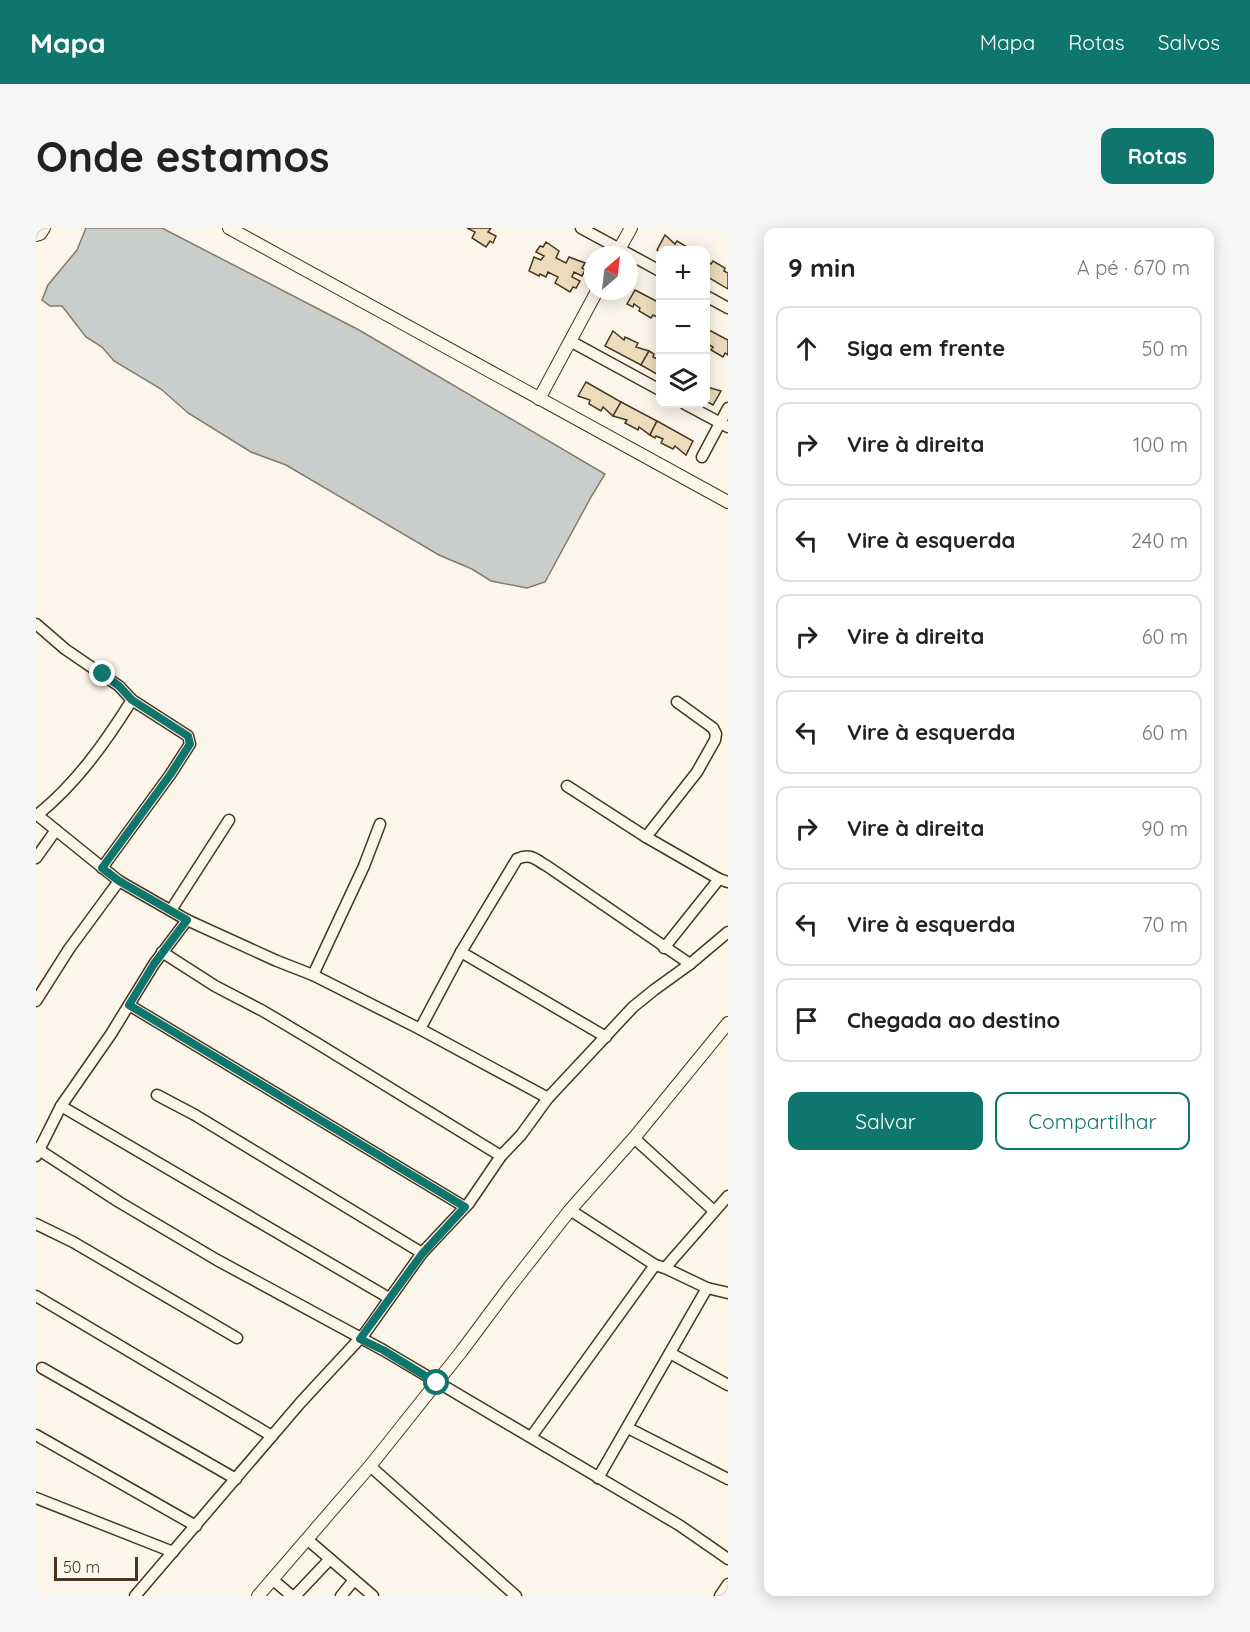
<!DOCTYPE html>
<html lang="pt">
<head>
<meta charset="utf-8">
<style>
  :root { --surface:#fff; --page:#f6f6f6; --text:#222; --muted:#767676; --line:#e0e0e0; --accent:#0f766e }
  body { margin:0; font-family:Quicksand,sans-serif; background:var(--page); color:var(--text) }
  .controls { position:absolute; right:18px; top:18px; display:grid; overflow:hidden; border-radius:12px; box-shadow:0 3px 15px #0003 }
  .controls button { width:54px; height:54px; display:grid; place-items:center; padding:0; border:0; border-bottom:2px solid var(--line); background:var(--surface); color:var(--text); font:30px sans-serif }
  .compass { position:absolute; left:548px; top:18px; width:54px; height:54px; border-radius:50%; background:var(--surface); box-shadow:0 3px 15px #0003; rotate:28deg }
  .scale { position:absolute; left:18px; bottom:15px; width:84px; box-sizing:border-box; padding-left:6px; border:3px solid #4a3520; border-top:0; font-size:16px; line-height:21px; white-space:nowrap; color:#4a3520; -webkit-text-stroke:4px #fbf6e9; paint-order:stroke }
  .stop { position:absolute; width:18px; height:18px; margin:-14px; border:4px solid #0f766e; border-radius:50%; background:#fff }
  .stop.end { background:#0f766e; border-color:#fff; box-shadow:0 2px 6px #0008 }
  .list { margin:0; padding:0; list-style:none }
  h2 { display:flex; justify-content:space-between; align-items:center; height:78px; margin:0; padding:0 24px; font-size:26px }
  h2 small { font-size:20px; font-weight:400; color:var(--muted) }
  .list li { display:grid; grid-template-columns:39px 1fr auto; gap:18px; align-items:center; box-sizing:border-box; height:84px; margin:0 12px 12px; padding:0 12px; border:2px solid var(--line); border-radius:12px }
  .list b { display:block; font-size:22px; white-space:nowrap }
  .list em { font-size:20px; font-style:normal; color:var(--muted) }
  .actions { display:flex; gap:12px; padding:18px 24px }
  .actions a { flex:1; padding:14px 0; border:2px solid var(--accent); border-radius:12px; text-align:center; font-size:21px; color:var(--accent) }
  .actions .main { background:var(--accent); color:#fff }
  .icon { flex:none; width:33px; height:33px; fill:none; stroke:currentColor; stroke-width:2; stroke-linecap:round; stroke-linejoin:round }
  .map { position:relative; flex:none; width:692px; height:1368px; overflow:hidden; border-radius:12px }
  header { display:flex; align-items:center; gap:36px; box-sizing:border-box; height:84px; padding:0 30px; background:var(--accent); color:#fff }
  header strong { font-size:28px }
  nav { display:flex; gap:33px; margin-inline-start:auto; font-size:21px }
  .intro { display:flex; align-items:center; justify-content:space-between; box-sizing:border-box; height:144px; padding:0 36px }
  h1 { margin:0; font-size:42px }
  .button { padding:15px 27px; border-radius:12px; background:var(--accent); color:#fff; font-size:21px; font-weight:700 }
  main { display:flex; gap:36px; padding:0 36px }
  aside { flex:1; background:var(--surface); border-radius:12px; box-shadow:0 3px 15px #0003 }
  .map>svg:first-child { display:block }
</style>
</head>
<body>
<header>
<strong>Mapa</strong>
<nav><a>Mapa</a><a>Rotas</a><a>Salvos</a></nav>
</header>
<div class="intro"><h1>Onde estamos</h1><a class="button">Rotas</a></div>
<main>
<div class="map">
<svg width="692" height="1368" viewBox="0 0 692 1368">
  <rect width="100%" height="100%" fill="#fbf6e9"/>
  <polygon fill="#c9cecd" stroke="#887966" stroke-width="1.5" points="50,0 126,0 323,102 569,246 555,269 509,354 491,360 455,353 436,341 403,327 250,237 215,224 152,185 125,161 78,133 66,119 50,109 26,78 14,78 6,72 12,57 41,22"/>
  <g fill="#ecdcbc" stroke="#4a3520" stroke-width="1.5">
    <polygon points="431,0 455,0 452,4 460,8 457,15 454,13 450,19 436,10 439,4"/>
    <polygon points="629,7 639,16 641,13 653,20 652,22 624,24 621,22"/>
    <polygon points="510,14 523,23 520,30 530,35 533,29 549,35 546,40 549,42 546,48 538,44 536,49 544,53 540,60 537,59 534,64 519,55 522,49 512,44 510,49 504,46 503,48 493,43 498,29 505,32 508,28 500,24 504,18 507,19"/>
    <polygon points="670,33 675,36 677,33 689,40 688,43 692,45 692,61 670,48"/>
    <polygon points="599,62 624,75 624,94 622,92 623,90 617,87 615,90 603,83 604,80 598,76 597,79 591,76"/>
    <polygon points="671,101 692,112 692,127 689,125 687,129 675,122 677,119 670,115 670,117"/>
    <polygon points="577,103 588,112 589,109 602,115 600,119 613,123 605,137 569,118"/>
    <polygon points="613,123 618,126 617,129 624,132 624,130 624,148 605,137"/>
    <polygon points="550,154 585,174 577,188 567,179 565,183 553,176 554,172 542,168"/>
    <polygon points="670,154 673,156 671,159 685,163 677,177 670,173"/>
    <polygon points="585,174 621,193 614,207 603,199 602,202 589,195 591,192 577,188"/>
    <polygon points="621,193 657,213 650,227 639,218 637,221 625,215 627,211 620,208 619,210 614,207"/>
  </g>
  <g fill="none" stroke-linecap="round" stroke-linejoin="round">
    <g stroke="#4a3520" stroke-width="13">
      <g id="minor">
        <polyline points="545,0 624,43"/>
        <polyline points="670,68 692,80"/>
        <polyline points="534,113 624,162"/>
        <polyline points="649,176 692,199"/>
        <polyline points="666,229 692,180"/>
        <polyline points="0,396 29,421 83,458 96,472 152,508 154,516 134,547 66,640"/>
        <polyline points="531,558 610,609 683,651"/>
        <polyline points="0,586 83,653 151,692 241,733 277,747 384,801 512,870"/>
        <path d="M0,588C40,556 69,515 96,472"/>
        <polyline points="610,609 661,544 679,512 680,506 677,500 641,474"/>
        <polyline points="0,630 20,602"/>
        <polyline points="135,682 193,592"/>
        <polyline points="628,720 683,651 692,654"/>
        <polyline points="126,724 179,758 227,783 279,814 465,928"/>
        <polyline points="425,724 570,809"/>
        <polyline points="277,747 328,638 344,596"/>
        <polyline points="0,773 33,721 83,653"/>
        <polyline points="93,777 429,979"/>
        <path d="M384,801L425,724L481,631C494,625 499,631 511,638L654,736"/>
        <polyline points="121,867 159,887 386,1025"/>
        <polyline points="25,878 353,1070"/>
        <polyline points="598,910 678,983"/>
        <polyline points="0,920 83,974 181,1032 347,1122 643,1297 692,1331"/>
        <polyline points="0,928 25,878 75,806 118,736 151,692"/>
        <polyline points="534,982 619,1037 629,1040 671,1060 692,1065"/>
        <polyline points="0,996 37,1014 201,1110"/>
        <polyline points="629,1040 692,968"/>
        <polyline points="0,1068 236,1208"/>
        <polyline points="634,1125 692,1157"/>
        <polyline points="6,1140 200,1251"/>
        <polyline points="592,1200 692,1251"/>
        <polyline points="0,1207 160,1298"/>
        <polyline points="495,1209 619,1037"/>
        <polyline points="334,1238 480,1368"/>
        <polyline points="562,1250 671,1060"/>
        <polyline points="0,1270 137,1324"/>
        <polyline points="272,1312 337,1368"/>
        <polyline points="236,1351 256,1368"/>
        <polyline points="99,1368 265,1174 329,1105 386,1025 433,975 465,928 485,907 512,870 597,779 618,762 654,736 692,704"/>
        <polyline points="259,1368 294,1331"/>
        <polyline points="305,1368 318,1352"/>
        <polyline points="684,1368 692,1356"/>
      </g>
    </g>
    <g stroke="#4a3520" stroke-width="14">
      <g id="tertiary">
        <polyline points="193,0 692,274"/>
        <polyline points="0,7 4,6 8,0"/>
        <polyline points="580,27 595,0"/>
        <polyline points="503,171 561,63"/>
        <polyline points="222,1368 334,1238 425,1124 472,1061 534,982 598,910 692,795"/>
      </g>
    </g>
    <use href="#minor" stroke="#fbf6e9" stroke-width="10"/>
    <use href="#tertiary" stroke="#fbf6e9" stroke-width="12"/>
  </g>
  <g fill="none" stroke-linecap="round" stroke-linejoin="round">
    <polyline stroke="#0f766e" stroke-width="8" points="67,446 83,458 96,472 152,508 154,516 134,547 66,640 83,653 151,692 118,736 93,777 429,979 386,1026 324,1111 347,1122 401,1155"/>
  </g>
</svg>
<div class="controls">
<button>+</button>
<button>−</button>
<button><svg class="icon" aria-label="layers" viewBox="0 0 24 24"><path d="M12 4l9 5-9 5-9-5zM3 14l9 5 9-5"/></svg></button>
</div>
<svg class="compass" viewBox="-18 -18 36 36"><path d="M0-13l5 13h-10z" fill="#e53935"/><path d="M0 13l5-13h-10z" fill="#767676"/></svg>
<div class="scale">50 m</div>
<div class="stop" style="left:401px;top:1155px"></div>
<div class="stop end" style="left:67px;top:446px"></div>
</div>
<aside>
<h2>9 min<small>A pé · 670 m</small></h2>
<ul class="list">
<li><svg class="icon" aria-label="ahead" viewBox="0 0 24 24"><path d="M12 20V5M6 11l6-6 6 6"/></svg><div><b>Siga em frente</b></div><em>50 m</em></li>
<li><svg class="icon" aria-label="right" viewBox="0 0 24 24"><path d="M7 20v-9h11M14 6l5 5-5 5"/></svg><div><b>Vire à direita</b></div><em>100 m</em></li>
<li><svg class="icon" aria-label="left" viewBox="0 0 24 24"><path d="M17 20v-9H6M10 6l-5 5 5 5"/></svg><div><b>Vire à esquerda</b></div><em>240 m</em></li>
<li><svg class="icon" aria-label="right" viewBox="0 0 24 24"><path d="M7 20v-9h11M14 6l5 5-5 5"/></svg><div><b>Vire à direita</b></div><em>60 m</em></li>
<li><svg class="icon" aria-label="left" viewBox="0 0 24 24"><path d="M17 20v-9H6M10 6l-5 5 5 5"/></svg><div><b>Vire à esquerda</b></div><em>60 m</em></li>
<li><svg class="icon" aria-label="right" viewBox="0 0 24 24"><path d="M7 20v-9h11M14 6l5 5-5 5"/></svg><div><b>Vire à direita</b></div><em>90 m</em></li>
<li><svg class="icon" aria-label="left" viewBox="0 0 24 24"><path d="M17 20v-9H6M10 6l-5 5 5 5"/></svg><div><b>Vire à esquerda</b></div><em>70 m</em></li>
<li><svg class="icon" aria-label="arrive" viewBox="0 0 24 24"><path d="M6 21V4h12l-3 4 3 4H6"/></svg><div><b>Chegada ao destino</b></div></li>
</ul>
<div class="actions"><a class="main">Salvar</a><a>Compartilhar</a></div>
</aside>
</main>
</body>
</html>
